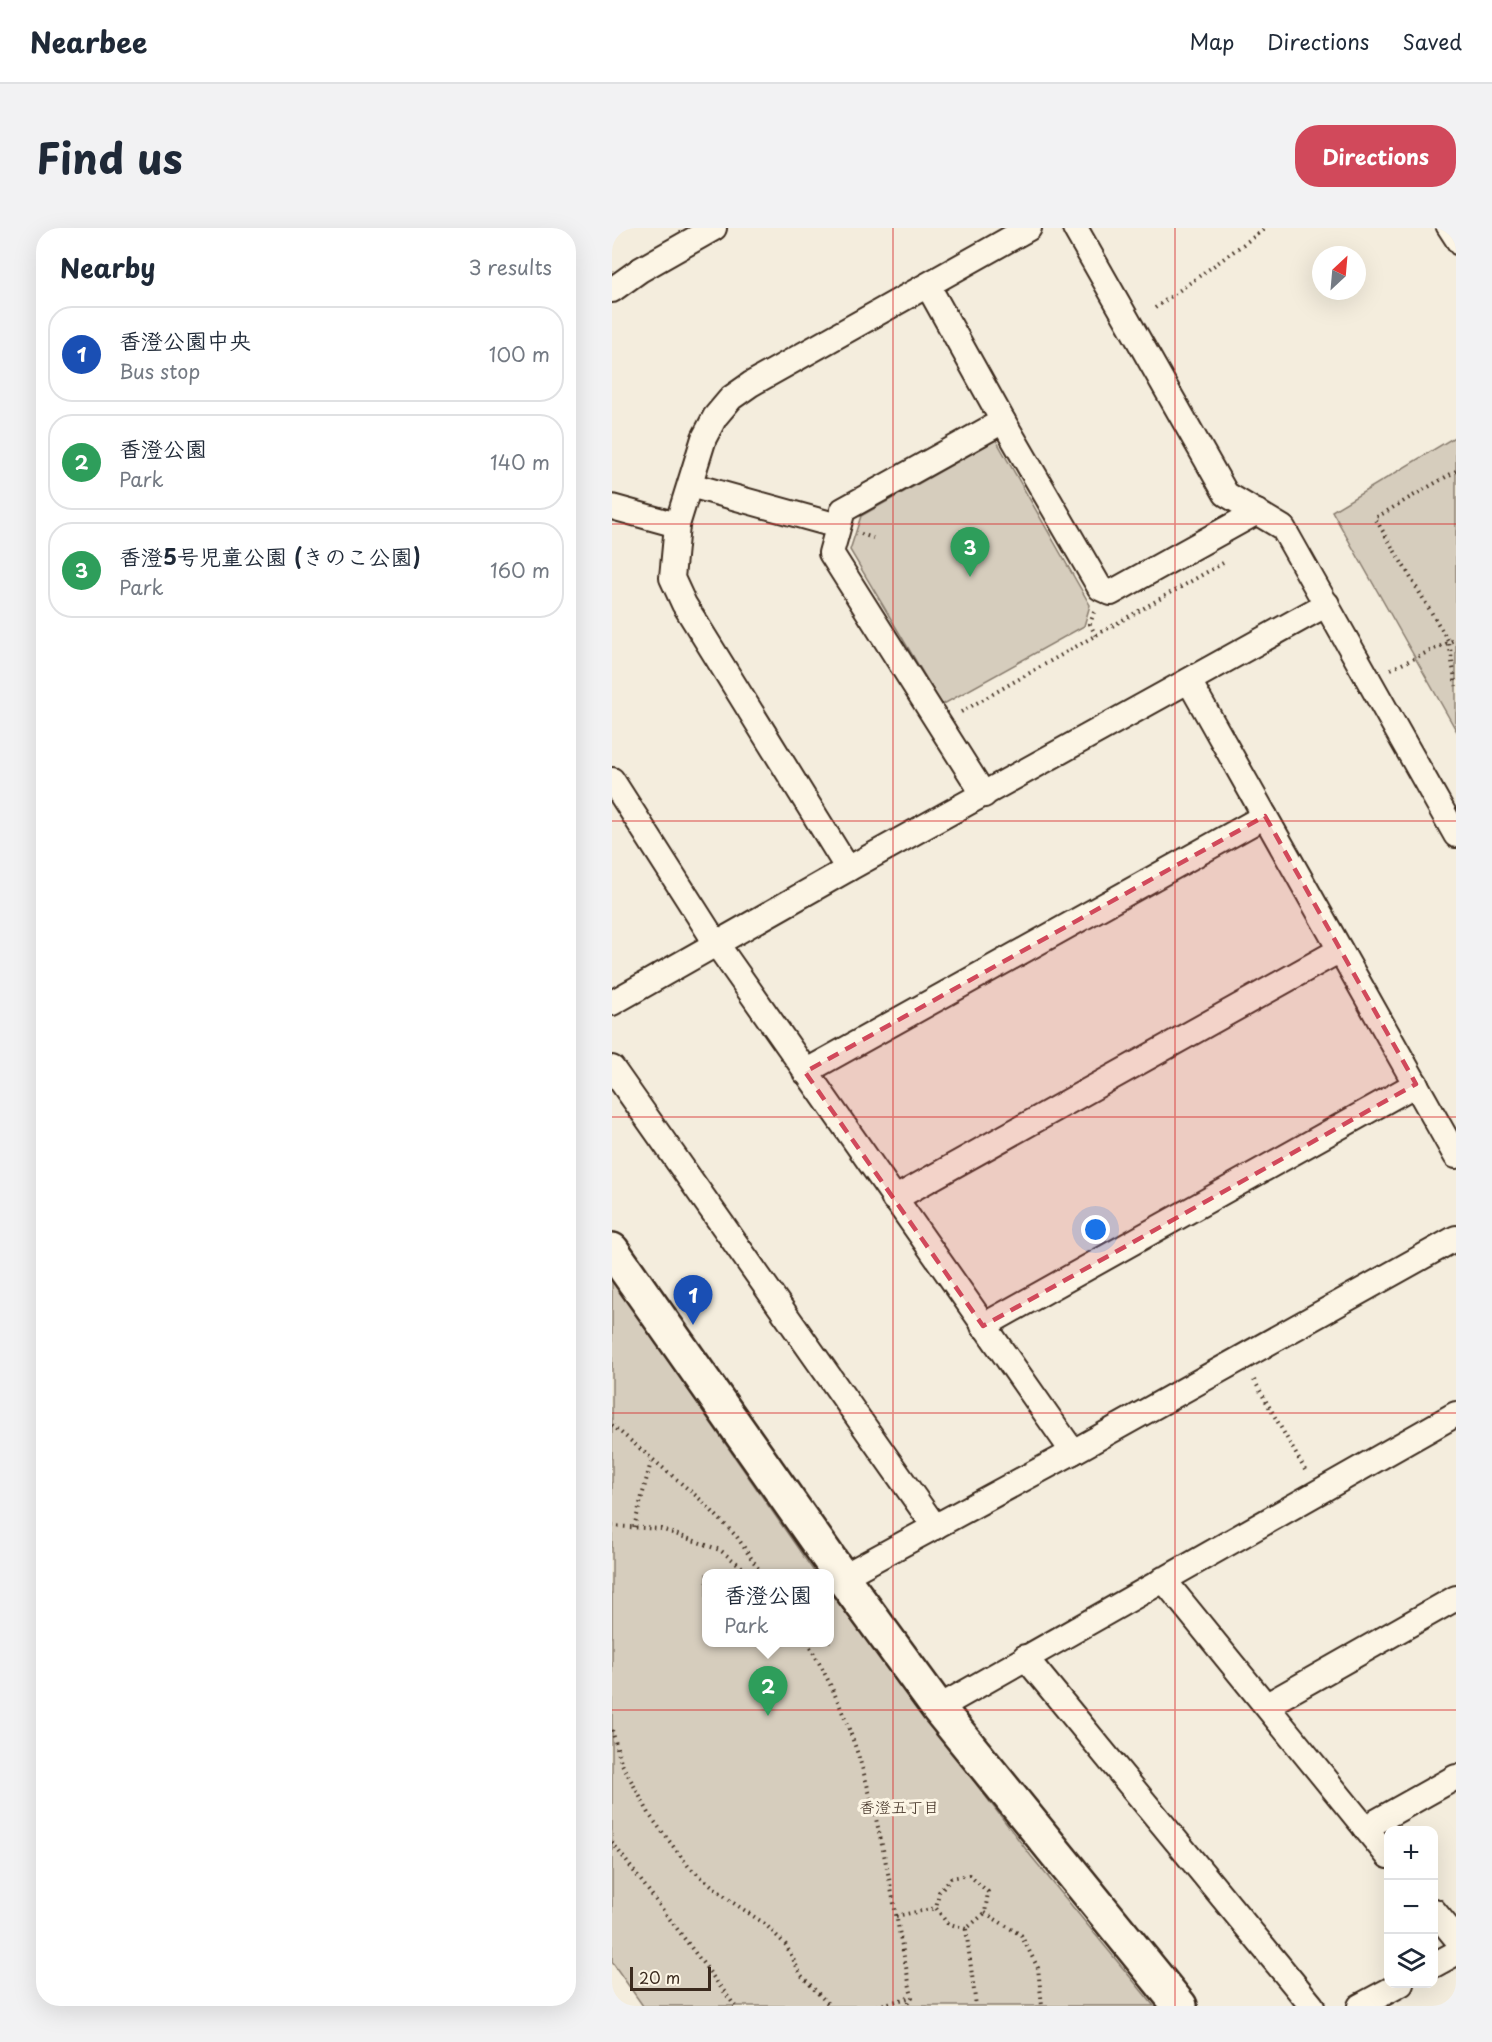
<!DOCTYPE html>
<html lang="en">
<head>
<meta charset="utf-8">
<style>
  :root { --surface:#fff; --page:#f2f2f3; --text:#1f2937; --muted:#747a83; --line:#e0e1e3; --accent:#d1495b }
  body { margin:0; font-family:"Playpen Sans","Klee One",sans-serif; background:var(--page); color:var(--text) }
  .controls { position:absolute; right:18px; bottom:18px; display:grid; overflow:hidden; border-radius:12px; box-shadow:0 6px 24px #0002 }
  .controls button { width:54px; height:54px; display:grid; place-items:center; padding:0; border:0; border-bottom:2px solid var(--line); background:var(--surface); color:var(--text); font:30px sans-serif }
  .compass { position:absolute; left:700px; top:18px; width:54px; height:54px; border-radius:50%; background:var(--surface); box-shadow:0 6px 24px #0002; rotate:26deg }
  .scale { position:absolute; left:18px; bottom:15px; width:81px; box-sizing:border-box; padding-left:6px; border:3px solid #3b2a1e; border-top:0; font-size:16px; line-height:21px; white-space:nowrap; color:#3b2a1e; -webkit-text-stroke:4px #fcf5e5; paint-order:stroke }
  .you { position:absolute; left:484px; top:1002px; width:21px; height:21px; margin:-15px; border:4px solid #fff; border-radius:50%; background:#1a73e8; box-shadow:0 0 0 9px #1a73e833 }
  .badge { display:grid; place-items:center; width:39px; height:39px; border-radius:50%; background:var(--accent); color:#fff; font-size:20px; font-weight:700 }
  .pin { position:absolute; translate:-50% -50px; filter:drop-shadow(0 2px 3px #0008) }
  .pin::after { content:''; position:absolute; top:32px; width:21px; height:18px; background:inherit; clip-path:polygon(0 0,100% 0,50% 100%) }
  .popup { position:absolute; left:90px; top:1341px; width:132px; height:78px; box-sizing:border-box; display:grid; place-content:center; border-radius:12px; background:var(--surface); filter:drop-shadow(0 2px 4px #0005); font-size:20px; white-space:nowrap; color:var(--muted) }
  .popup b { font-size:22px; color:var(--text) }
  .popup::after { content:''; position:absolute; left:50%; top:100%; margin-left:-12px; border:12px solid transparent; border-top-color:var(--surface) }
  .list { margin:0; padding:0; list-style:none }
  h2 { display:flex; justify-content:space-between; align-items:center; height:78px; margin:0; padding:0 24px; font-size:26px }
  h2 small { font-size:20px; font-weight:400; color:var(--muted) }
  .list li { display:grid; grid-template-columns:39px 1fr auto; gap:18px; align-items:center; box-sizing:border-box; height:96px; margin:0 12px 12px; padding:0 12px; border:2px solid var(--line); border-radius:24px }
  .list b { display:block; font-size:22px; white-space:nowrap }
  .list p { margin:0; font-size:20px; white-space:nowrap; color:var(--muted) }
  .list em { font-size:20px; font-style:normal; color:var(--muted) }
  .icon { flex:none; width:33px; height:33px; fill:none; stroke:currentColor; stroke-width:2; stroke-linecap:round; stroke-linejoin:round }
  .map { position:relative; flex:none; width:844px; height:1778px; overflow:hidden; border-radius:24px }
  header { display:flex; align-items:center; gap:36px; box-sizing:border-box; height:84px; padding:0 30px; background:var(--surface); border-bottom:2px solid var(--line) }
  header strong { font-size:28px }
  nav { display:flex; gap:33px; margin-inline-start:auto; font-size:21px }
  .intro { display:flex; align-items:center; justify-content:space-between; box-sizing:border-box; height:144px; padding:0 36px }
  h1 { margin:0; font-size:42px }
  .button { padding:15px 27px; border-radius:24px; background:var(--accent); color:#fff; font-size:21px; font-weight:700 }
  main { display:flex; gap:36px; padding:0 36px }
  aside { flex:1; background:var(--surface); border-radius:24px; box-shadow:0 6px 24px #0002 }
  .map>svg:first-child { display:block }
</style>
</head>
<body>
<header>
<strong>Nearbee</strong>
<nav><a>Map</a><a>Directions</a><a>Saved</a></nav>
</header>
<div class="intro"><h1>Find us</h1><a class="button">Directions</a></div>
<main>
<aside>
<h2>Nearby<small>3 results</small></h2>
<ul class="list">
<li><span class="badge" style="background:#1a4fb4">1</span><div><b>香澄公園中央</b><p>Bus stop</p></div><em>100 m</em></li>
<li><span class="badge" style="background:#2e9e5b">2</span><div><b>香澄公園</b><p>Park</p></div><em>140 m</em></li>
<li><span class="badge" style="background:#2e9e5b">3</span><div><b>香澄5号児童公園 (きのこ公園)</b><p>Park</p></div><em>160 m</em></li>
</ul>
</aside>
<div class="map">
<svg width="844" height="1778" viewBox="0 0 844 1778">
  <rect width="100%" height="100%" fill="#f4eddd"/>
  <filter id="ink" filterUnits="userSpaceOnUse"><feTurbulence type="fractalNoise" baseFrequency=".0167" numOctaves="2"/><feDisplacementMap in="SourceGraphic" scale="12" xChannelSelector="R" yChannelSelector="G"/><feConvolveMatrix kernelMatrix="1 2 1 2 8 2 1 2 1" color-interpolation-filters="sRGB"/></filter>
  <g filter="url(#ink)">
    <g fill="#d6cdbd" stroke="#887c6e" stroke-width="1.5">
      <polygon points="844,208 844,502 720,283"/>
      <polygon points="384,212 478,377 472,398 330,477 238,322 249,288"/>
      <polygon points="0,1052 203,1345 94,1346 94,1414 218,1414 218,1364 419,1628 542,1778 31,1778 0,1734"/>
    </g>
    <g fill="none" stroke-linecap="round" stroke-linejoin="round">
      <g stroke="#3b2a1e" stroke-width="16">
        <polyline id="lane" points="831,0 844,20"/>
      </g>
      <g stroke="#3b2a1e" stroke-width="28">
        <g id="street">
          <polyline points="463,0 614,266 671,300 844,607"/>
          <polyline points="316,58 391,193 488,360 499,365 645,284"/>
          <polyline points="0,62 28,42 102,0"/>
          <polyline points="78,257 226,298"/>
          <polyline points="0,279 65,297"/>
          <polyline points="577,453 844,928"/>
          <polyline points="0,552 104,715 461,1224"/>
          <polyline points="372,567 219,325 231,282 391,193"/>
          <polyline points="236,641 72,376 60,350 65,297 92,210 103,189 119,170 139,156 417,0"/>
          <polyline points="0,775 236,641 715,376"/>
          <polyline points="0,840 323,1299"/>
          <polyline points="193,844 653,588"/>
          <polyline points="282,971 728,722"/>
          <polyline points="371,1098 804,856"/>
          <polyline points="230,1349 461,1224 844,1010"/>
          <polyline points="551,1351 776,1628"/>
          <polyline points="413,1429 700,1778"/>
          <polyline points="655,1477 844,1370"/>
          <polyline points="326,1480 844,1186"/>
          <polyline points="753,1600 844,1549"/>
          <polyline points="822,1683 844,1710"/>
          <polyline points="822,1737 844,1725"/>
          <polyline points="748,1778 789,1756"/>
        </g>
      </g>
      <g stroke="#3b2a1e" stroke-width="38">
        <polyline id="secondary" points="0,1022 230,1349 326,1480 568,1778"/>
      </g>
      <g stroke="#3b2a1e" stroke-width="4" stroke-dasharray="1.5 4.5" stroke-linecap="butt">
        <polyline points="543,80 654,0"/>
        <polyline points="844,243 763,290 837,414 844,458"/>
        <polyline points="249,306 261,310"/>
        <polyline points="482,384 478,396 484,408"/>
        <polyline points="779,441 844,411"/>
        <polyline points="349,484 611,335"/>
        <polyline points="642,1152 693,1242"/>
        <polyline points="0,1197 89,1272 125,1309 150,1346"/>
        <polyline points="0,1298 49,1301 108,1322 139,1346"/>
        <polyline points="22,1299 40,1230"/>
        <path d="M195,1414C261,1521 275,1648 300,1769L296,1775L297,1778"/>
        <polyline points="0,1502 9,1534 39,1589 77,1639 120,1674 153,1696 174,1717 189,1747 218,1778"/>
        <polyline points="0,1614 123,1778"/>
        <polygon points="357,1647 376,1664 373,1685 354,1701 335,1695 324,1680 327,1664 339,1650"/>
        <polyline points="373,1685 409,1707 426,1740 430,1778"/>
        <polyline points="284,1688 324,1680"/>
        <polyline points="354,1701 364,1778"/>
        <polyline points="265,1778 300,1769"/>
      </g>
      <use href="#lane" stroke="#fcf5e5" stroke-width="12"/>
      <use href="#street" stroke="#fcf5e5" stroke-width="24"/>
      <use href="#secondary" stroke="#fcf5e5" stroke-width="33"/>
    </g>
  </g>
  <path fill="#d1495b" fill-opacity="0.2" stroke="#d1495b" stroke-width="4.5" stroke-dasharray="12 8" stroke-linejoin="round" d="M653,588L804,856L371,1098L193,844Z"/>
  <path fill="none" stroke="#d62828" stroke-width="1.5" stroke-opacity="0.55" d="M281,0V1778M563,0V1778M0,296H844M0,593H844M0,889H844M0,1185H844M0,1482H844"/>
  <g text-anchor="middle" stroke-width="6" stroke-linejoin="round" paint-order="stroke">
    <g font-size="16" fill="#3b2a1e" stroke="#fcf5e5">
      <text x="287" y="1585">香澄五丁目</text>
    </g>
  </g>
</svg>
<div class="controls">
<button>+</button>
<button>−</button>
<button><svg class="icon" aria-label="layers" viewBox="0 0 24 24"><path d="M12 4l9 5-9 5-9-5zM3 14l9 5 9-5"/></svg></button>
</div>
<svg class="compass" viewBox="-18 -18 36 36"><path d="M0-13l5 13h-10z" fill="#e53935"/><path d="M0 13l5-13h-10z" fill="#747a83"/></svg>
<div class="scale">20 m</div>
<div class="you"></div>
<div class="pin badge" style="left:81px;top:1097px;background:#1a4fb4">1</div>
<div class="pin badge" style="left:156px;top:1488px;background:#2e9e5b">2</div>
<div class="popup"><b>香澄公園</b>Park</div>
<div class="pin badge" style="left:358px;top:349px;background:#2e9e5b">3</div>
</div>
</main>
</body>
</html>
